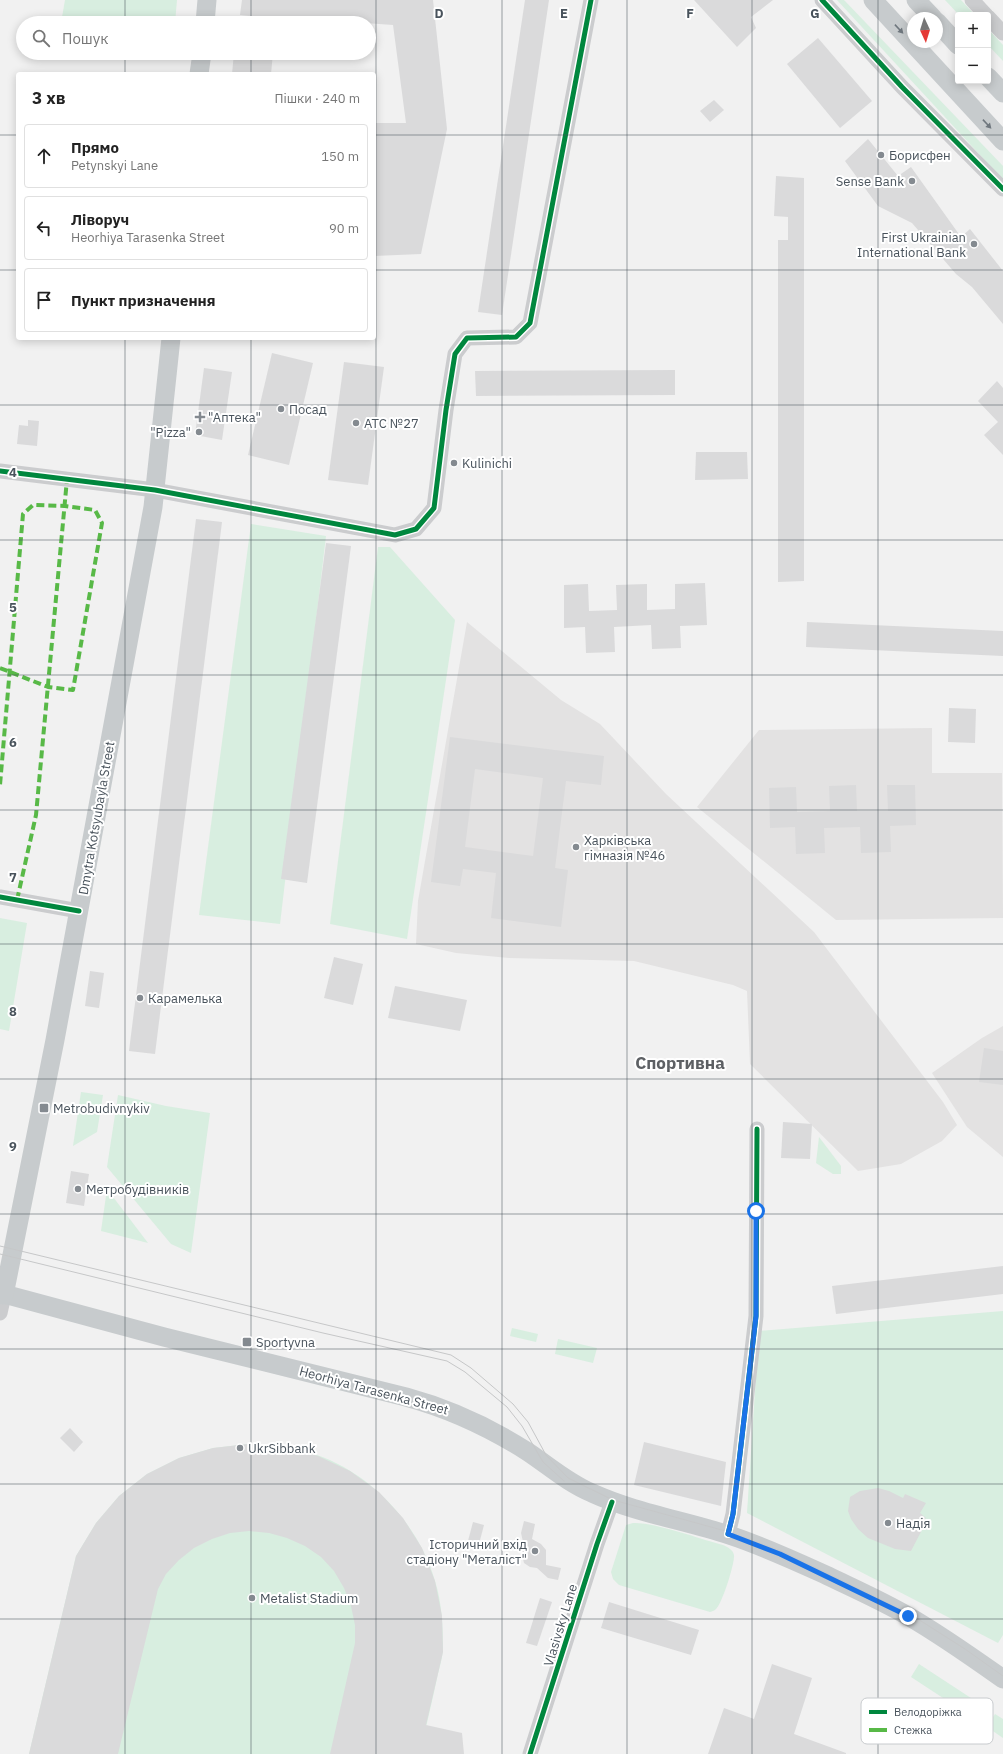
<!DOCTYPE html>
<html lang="uk">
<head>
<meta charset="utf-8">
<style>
  :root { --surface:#fff; --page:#f2f2f2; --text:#222; --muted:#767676; --line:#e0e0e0 }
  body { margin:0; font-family:"IBM Plex Sans",sans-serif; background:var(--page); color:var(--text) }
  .controls { position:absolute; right:12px; top:12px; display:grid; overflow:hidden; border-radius:4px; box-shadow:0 2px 10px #0003 }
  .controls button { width:36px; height:36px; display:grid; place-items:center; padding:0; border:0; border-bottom:1px solid var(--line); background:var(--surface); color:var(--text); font:20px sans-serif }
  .compass { position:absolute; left:907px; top:12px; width:36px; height:36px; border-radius:50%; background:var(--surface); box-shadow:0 2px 10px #0003; rotate:176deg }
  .stop { position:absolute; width:12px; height:12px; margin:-9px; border:3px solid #1a73e8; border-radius:50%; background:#fff }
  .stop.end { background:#1a73e8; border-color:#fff; box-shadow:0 1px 4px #0008 }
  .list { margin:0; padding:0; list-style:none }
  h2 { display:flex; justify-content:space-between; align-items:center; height:52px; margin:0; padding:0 16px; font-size:17px }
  h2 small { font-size:13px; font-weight:400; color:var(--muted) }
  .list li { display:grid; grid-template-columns:26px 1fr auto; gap:12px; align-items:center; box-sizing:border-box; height:64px; margin:0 8px 8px; padding:0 8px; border:1px solid var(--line); border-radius:4px }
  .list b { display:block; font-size:15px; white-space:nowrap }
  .list p { margin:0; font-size:13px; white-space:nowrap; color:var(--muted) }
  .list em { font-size:13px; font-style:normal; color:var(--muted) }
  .icon { flex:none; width:22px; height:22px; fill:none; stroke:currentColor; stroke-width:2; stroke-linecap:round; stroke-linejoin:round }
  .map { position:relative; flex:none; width:1003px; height:1754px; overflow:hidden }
  .search { position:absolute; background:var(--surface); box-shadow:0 2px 10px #0003; left:16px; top:16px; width:360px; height:44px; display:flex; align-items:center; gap:10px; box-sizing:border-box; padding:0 14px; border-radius:22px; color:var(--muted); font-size:15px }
  .panel { position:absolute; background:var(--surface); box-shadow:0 2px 10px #0003; left:16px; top:72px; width:360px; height:268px; border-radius:4px }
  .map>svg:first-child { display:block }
</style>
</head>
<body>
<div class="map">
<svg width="1003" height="1754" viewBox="0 0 1003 1754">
  <rect width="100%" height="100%" fill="#f1f1f1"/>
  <g fill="#e3e2e2">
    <polygon points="467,622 561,700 600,724 666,794 814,932 943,1102 957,1125 942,1141 901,1164 858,1171 750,1064 747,991 733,985 634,961 509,958 456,953 416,944 418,901"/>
    <polygon points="932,728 932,773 1002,773 1003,918 836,920 697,807 759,730"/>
    <polygon points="1003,1026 1003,1157 967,1127 932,1073 982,1038"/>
  </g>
  <g fill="#d8eee0">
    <polygon points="65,0 177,0 175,23 61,23"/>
    <polygon points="837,0 844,0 1003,166 1003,180"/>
    <polygon points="945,0 961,0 975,15 959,15"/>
    <polygon points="988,29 1003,45 1003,61 988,45"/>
    <polygon points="251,524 326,536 280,924 199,915"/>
    <polygon points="378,547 390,547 455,620 407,939 330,924"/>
    <polygon points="0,918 27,923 9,1031 0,1029"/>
    <polygon points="81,1092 103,1095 97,1132 73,1146"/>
    <polygon points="118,1095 166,1106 210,1113 191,1253 171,1244 107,1167"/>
    <polygon points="819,1137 841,1166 841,1174 833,1174 816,1163"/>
    <polygon points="107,1189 148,1243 101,1231"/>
    <polygon points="1003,1311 1003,1635 998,1643 747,1513 759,1331"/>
    <polygon points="512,1328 538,1334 536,1342 510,1336"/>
    <polygon points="558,1339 597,1348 593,1363 555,1354"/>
    <path d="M248,1444C271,1446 294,1448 317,1455C372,1474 419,1525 435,1581C442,1603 443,1627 443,1650C442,1661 438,1672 436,1683C431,1707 425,1730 420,1754H29L76,1556L96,1523L119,1496L147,1474L179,1458L213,1448Z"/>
    <path d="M633,1523C654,1522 700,1539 723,1545C728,1547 733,1550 734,1555C735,1563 722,1604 716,1609C714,1611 712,1611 710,1612L619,1585L613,1579L611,1572L626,1525Z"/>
    <polygon points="919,1664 974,1700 966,1713 911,1677"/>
    <polygon points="995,1714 1003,1719 1003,1738 987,1727"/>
  </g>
  <g fill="#dadadb" fill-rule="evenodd">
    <polygon points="242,0 433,0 447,129 421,254 374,256 374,123 406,123 393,25 351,22 323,23 240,15"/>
    <polygon points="525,0 549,0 502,315 478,312"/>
    <polygon points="694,0 773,0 751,17 756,28 737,47"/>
    <polygon points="818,38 872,101 840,128 787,64"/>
    <polygon points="234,53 273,53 271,74 232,74"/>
    <polygon points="714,100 724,110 710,122 700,111"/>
    <polygon points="868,139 898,176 911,167 961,237 970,229 1003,271 1003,324 972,287 956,274 912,223 878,206 845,161"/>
    <polygon points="776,176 804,178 804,581 778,582 778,240 788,240 788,217 774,216"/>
    <polygon points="272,353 313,363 289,465 248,455"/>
    <polygon points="344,362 384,367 368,485 328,480"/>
    <polygon points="204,368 232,372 222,440 195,435"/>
    <polygon points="675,370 675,395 476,396 475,371"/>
    <polygon points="997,381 1003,388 1003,455 984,435 998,422 978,401"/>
    <polygon points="28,420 39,421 37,446 17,444 19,425 28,426"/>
    <polygon points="696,452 747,452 748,479 695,480"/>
    <polygon points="196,519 222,522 155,1054 129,1051"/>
    <polygon points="326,543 351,546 307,883 281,879"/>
    <polygon points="705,583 707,625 680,626 681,648 652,649 651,625 614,627 615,652 586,653 585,627 564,628 564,585 588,584 589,611 617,610 616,585 647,584 647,610 675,609 675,584"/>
    <polygon points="807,622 1003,631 1003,656 806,647"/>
    <polygon points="949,708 976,709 975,743 948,742"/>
    <path d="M450,737L604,756L601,785L566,781L555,868L568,870L561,927L491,918L496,873L463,869L460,886L431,882ZM475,769L543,778L533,856L465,847Z"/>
    <polygon points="856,785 857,811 888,811 887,785 915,785 916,825 890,826 891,852 861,853 860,827 824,828 825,853 796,854 795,827 770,828 769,788 796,787 797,812 830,811 829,786"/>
    <polygon points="334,957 363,964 353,1005 324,998"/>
    <polygon points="90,971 104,973 99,1008 85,1006"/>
    <polygon points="395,986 467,1000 460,1031 388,1018"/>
    <polygon points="984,1048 1003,1051 1003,1085 979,1082"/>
    <polygon points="783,1122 812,1124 810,1159 781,1158"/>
    <polygon points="71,1171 89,1174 84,1206 66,1203"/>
    <polygon points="1003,1266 1003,1294 836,1314 832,1286"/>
    <polygon points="70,1428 83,1442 74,1452 60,1438"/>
    <polygon points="644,1442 726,1462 721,1506 634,1485"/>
    <polygon points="248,1444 283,1447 318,1456 350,1471 379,1492 403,1518 422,1548 435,1581 442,1616 443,1652 426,1725 462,1733 464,1754 330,1754 355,1643 355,1625 351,1606 344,1588 334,1571 321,1557 305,1546 287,1538 269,1533 249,1531 230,1533 212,1539 194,1548 179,1560 166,1574 158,1589 118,1754 29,1754 76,1556 96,1523 119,1496 147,1474 179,1458 213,1448"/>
    <polygon points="878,1488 889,1491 903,1498 905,1494 926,1503 920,1513 926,1518 920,1526 923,1528 911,1551 895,1549 868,1538 858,1529 851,1519 848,1511 850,1497 860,1491"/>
    <polygon points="524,1521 535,1524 532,1539 541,1544 546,1550 546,1565 561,1568 558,1580 548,1578 537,1568 530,1567 524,1563 522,1555 524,1546 521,1533"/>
    <polygon points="473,1522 484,1525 479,1544 468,1541"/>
    <polygon points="540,1598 552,1602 537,1646 526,1643"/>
    <polygon points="609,1602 699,1630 691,1655 601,1628"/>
    <polygon points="772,1664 812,1678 794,1734 846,1753 846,1754 708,1754 724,1708 754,1719"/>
  </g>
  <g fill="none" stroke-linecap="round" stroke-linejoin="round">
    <g stroke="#cbccce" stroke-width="15">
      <polyline points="822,0 902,87 1003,189"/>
      <polyline points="972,0 986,15"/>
      <polyline points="988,17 1003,33"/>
      <polyline points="0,471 155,490 395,535 416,529 434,508 446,410 455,354 467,338 516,337 530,323 591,0"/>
      <polyline points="0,897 79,911"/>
      <polyline points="0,1313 4,1295"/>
      <polyline points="728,1534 733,1514 756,1316 757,1129"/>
      <polyline points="530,1754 597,1544 612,1502"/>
    </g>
    <g stroke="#c7cbcd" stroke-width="19">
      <polyline points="873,0 1003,141"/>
      <polyline points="916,0 933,18"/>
      <polyline points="937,22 958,45"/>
      <polyline points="205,23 207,0"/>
      <polyline points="199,74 202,53"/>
      <polyline points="988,77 1003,93"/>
      <path d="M0,1293L164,1337L406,1397C450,1409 489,1427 528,1452C549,1466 568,1483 592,1493C636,1513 683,1520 729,1535C763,1546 795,1561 828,1576C855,1589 882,1601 908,1616C941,1635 972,1657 1003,1679"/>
      <polyline points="4,1295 55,1040 153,507 171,338"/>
    </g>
    <g stroke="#c6c7c8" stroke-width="1">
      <polyline points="0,1246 451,1355 471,1368 513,1404 528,1422 546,1455 568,1478 613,1500 729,1532 781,1551 910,1614 965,1649 1003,1676"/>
      <polyline points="0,1254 323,1333 447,1361 465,1372 507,1407 522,1426 543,1462 564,1481"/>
    </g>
    <g stroke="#58b947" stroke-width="4" stroke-dasharray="8 4" stroke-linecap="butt">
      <polyline points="0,668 48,687 73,690 102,523 95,510 65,506 33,505 23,514 0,785"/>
      <polyline points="17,900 36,815 67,479"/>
    </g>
    <g stroke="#fff" stroke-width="8">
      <g id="cycleway">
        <polyline points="822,0 902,87 1003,189"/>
        <polyline points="0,471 155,490 395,535 416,529 434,508 446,410 455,354 467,338 516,337 530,323 591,0"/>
        <polyline points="0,897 79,911"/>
        <polyline points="728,1534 733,1514 756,1316 757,1129"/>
        <polyline points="530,1754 597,1544 612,1502"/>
      </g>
    </g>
    <use href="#cycleway" stroke="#00873e" stroke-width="5"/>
  </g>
  <defs><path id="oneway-solid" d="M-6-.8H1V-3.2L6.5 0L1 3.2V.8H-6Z"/></defs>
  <g fill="#6f777e">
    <use href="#oneway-solid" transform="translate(899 29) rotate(47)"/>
    <use href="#oneway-solid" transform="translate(987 124) rotate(47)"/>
  </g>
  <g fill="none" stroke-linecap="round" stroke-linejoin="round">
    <polyline stroke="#1a73e8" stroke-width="5" points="756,1211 756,1316 733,1514 728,1534 780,1554 908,1616"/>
  </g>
  <path fill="none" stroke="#49535c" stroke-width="1" stroke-opacity="0.55" d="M125,0V23M251,0V23M376,0V1754M502,0V1754M627,0V1754M752,0V1754M878,0V1754M125,53V74M251,53V74M0,135H18M374,135H1003M0,270H18M374,270H1003M125,338V1754M251,338V1754M0,405H1003M0,540H1003M0,675H1003M0,810H1003M0,944H1003M0,1079H1003M0,1214H1003M0,1349H1003M0,1484H1003M0,1619H1003"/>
  <g fill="#848a90" stroke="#fff" stroke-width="1.5">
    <circle cx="881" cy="155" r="4"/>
    <circle cx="912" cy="181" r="4"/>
    <circle cx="974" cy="244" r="4"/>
    <circle cx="281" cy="409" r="4"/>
    <path d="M198 411h4v4h4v4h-4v4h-4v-4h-4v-4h4z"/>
    <circle cx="356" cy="423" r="4"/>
    <circle cx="199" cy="432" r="4"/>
    <circle cx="454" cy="463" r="4"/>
    <circle cx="576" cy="847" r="4"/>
    <circle cx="140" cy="998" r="4"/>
    <rect x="39" y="1103" width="10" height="10" rx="2"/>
    <circle cx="78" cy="1189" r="4"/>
    <rect x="242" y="1337" width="10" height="10" rx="2"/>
    <circle cx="240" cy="1448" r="4"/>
    <circle cx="888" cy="1523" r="4"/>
    <circle cx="535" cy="1551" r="4"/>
    <circle cx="252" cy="1598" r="4"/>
  </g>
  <g text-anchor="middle" stroke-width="4" stroke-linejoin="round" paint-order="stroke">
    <g font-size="13" fill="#49535c" stroke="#fff" text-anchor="start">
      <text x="889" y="160">Борисфен</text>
      <text x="904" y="186" text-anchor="end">Sense Bank</text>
      <text x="966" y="242" text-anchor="end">First Ukrainian<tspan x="966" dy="15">International Bank</tspan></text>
      <text x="289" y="414">Посад</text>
      <text x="208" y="422">"Аптека"</text>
      <text x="364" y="428">АТС №27</text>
      <text x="191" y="437" text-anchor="end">"Pizza"</text>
      <text x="462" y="468">Kulinichi</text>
      <text x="584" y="845">Харківська<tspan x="584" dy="15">гімназія №46</tspan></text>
      <text x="148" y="1003">Карамелька</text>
      <text x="53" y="1113">Metrobudіvnykіv</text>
      <text x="86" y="1194">Метробудівників</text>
      <text x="256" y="1347">Sportyvna</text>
      <text x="248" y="1453">UkrSibbank</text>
      <text x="896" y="1528">Надія</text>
      <text x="527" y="1549" text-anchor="end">Історичний вхід<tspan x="527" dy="15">стадіону "Металіст"</tspan></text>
      <text x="260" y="1603">Metalist Stadium</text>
    </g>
    <g font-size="13" fill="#49535c" stroke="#fff">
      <text transform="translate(96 818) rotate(-80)" y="5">Dmytra Kotsyubayla Street</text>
      <text transform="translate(374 1390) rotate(15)" y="5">Heorhiya Tarasenka Street</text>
      <text transform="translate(560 1625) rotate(-73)" y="5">Vlasivsky Lane</text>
    </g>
    <g font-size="17" font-weight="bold" fill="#5d6064" stroke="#fff">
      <text x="680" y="1069">Спортивна</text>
    </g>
  </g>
  <rect x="861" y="1698" width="132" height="46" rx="6" fill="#fff" stroke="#c8cbce" stroke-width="1"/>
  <rect x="869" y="1710" width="18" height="4" fill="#00873e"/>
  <rect x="869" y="1728" width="18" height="4" fill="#58b947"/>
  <g font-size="11" fill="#49535c">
    <text x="894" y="1716">Велодоріжка</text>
    <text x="894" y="1734">Стежка</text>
  </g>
  <g font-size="13" text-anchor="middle" font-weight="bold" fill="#49535c" stroke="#fff" stroke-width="4" stroke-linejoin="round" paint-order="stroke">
    <text x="439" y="18">D</text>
    <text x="564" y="18">E</text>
    <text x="690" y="18">F</text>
    <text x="815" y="18">G</text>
    <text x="13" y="477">4</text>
    <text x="13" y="612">5</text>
    <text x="13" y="747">6</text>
    <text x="13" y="882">7</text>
    <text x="13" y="1016">8</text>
    <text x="13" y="1151">9</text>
  </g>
</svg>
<div class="controls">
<button>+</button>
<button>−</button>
</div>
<svg class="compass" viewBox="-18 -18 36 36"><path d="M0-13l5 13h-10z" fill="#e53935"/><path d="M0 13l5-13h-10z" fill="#767676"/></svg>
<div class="stop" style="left:756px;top:1211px"></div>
<div class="stop end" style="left:908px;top:1616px"></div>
<div class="search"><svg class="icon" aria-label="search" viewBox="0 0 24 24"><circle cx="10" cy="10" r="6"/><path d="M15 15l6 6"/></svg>Пошук</div>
<section class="panel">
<h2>3 хв<small>Пішки · 240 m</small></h2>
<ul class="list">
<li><svg class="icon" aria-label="ahead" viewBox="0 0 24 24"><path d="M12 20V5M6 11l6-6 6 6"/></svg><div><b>Прямо</b><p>Petynskyi Lane</p></div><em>150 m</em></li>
<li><svg class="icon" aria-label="left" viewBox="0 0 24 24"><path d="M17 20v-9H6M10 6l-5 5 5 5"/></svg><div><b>Ліворуч</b><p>Heorhiya Tarasenka Street</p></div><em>90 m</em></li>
<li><svg class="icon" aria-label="arrive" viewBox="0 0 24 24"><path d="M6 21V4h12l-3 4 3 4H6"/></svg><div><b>Пункт призначення</b></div></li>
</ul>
</section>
</div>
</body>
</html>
